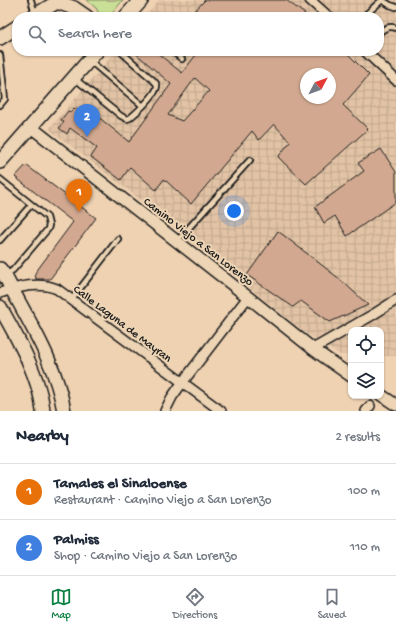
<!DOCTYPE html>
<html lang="en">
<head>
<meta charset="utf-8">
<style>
  :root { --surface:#fff; --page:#f6f6f7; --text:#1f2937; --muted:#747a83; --line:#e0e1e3; --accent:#0b8043 }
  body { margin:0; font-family:"Gochi Hand",sans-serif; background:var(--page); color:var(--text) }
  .controls { position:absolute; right:12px; bottom:12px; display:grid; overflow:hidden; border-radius:8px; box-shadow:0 1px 3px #0004 }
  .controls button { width:36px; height:36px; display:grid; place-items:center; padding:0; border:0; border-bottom:1px solid var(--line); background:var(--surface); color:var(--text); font:20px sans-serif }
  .compass { position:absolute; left:300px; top:68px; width:36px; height:36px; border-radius:50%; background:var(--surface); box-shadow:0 1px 3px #0004; rotate:49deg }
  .you { position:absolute; left:234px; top:211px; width:14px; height:14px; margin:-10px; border:3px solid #fff; border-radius:50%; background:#1a73e8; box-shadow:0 0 0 6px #1a73e833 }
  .badge { display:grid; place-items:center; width:26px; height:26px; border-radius:50%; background:var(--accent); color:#fff; font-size:13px; font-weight:700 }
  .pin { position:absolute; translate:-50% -33px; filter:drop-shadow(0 1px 2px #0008) }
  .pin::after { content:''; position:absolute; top:21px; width:14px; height:12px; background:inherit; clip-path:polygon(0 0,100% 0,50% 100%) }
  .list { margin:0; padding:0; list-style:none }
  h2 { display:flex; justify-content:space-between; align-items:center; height:52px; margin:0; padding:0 16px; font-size:17px }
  h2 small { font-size:13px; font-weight:400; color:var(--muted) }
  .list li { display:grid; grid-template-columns:26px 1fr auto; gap:12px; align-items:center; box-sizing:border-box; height:56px; padding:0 16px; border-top:1px solid var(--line) }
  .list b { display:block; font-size:15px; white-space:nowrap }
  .list p { margin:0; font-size:13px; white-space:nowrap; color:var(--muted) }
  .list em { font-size:13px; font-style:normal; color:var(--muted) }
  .icon { flex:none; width:22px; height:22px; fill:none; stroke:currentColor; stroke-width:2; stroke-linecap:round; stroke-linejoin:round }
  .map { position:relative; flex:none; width:396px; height:411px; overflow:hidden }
  .search { position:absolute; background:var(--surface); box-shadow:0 1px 3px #0004; left:12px; right:12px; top:12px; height:44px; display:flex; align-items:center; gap:10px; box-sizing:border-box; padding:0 14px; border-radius:16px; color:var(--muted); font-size:15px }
  .sheet { height:164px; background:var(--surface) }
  nav { display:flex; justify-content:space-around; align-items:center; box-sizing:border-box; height:56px; border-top:1px solid var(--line); background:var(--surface); font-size:11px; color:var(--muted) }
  nav a { display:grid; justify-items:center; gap:2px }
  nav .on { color:var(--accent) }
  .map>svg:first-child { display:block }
</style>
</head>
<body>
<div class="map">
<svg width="396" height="411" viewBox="0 0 396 411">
  <defs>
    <pattern id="industrial-grid" width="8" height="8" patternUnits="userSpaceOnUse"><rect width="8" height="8" fill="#e2c3a5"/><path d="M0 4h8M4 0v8" fill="none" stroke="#c1a78d"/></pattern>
  </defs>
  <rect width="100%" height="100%" fill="#efd2b2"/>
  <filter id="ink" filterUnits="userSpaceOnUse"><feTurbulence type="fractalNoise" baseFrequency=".025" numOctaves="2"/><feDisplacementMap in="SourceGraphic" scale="8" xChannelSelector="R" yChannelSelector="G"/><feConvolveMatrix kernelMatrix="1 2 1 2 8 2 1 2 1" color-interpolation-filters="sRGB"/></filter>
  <g filter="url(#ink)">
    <path fill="url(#industrial-grid)" fill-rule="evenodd" d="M159,0H396V356H381V330H351V355H340L301,330L176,227L49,129L116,51H379V17H145ZM306,74H330V98H306Z"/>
    <polygon fill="#c8df95" stroke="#727e58" points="86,0 123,0 109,17 101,17 96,8"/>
    <g fill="#d2a990" stroke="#1c1c1c" fill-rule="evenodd">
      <polygon points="205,0 286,0 309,17 189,17"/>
      <path d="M133,51H155L182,73L199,51H345L369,75L343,105L368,129L306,184L278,157L290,142L274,124L259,140L252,131L191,204L164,179L156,190L130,167L121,180L91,157L97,148L70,128L67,134L59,128L64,122L61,120L68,111L71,112L75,108L79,111L85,106L129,142L171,84ZM306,74H330V98H306ZM195,78L209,91L182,121L168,115Z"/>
      <polygon points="381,149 396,172 396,202 347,236 335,216 324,223 315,207 364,171 358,163"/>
      <polygon points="26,165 96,218 50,279 36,279 35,273 73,222 15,177"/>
      <polygon points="278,231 341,280 368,305 330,322 301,301 293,307 247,275"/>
    </g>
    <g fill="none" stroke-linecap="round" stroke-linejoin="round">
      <g stroke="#1c1c1c" stroke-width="8">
        <g id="service">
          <polyline points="31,0 35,14"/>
          <polyline points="382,0 390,5 396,7"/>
          <polyline points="363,17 382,0"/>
          <path d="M379,33C384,28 389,25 396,28"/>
          <polyline points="172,51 182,59"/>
          <polyline points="0,55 5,99 0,105"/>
          <polyline points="89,60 143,106"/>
          <path d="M74,78L121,116L127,119L130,118C136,113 157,94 157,86C157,84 155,82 154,81L120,51"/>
          <polyline points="0,179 47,217 49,225 48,229 13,270 6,275"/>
          <polyline points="0,240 31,205"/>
          <polyline points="177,241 250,160"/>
          <polyline points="72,299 118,239"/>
        </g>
      </g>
      <g stroke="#1c1c1c" stroke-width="12">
        <g id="minor">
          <polyline points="310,0 329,17"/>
          <polyline points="365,51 396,80"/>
          <path d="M0,293C18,287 39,281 57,289L221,411"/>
          <polyline points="313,349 374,314 396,300"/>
          <polyline points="165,411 172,397 182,383 248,297"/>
          <polyline points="366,411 370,406"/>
        </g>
      </g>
      <g stroke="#1c1c1c" stroke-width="14">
        <g id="tertiary">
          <polyline points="31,127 248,297 313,349 351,376"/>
          <polyline points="381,395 396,405"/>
        </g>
      </g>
      <g stroke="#1c1c1c" stroke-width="16">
        <g id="secondary">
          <polyline points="32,17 57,2 74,8 87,17"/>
          <polyline points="0,38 17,27"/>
          <polyline points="0,162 97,51"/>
          <path d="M0,269L5,276C27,319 56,362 64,411"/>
          <path d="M0,307C17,337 40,377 43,411"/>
        </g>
      </g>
      <g stroke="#1c1c1c" stroke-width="17">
        <g id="primary">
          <polyline points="57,2 60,0"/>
          <polyline points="126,17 141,0"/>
        </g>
      </g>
      <use href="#service" stroke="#ecd4b4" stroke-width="4.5"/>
      <use href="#minor" stroke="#ecd4b4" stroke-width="9"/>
      <use href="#tertiary" stroke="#ecd4b4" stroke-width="11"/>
      <use href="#secondary" stroke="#ecd4b4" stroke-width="13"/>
      <use href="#primary" stroke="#ecd4b4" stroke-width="14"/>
    </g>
  </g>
  <g text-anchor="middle" stroke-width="4" stroke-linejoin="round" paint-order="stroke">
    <g font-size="12" fill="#1c1c1c" stroke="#ecd4b4">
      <text transform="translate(199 241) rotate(38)" y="4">Camino Viejo a San Lorenzo</text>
      <text transform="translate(123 323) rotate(37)" y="4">Calle Laguna de Mayran</text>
    </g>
  </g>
</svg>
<div class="controls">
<button><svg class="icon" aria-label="locate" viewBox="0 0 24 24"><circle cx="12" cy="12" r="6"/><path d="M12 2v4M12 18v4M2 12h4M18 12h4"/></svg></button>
<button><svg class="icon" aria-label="layers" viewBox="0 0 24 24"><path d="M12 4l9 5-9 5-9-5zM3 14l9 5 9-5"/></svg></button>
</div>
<svg class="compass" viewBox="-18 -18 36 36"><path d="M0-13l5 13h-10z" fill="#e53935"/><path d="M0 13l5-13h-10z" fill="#747a83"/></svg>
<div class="you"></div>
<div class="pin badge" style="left:79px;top:212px;background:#e8710a">1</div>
<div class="pin badge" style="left:87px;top:137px;background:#3f7fe0">2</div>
<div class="search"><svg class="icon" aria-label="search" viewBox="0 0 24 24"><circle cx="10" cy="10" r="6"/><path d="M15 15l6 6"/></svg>Search here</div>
</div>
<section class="sheet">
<h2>Nearby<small>2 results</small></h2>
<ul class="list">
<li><span class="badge" style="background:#e8710a">1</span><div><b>Tamales el Sinaloense</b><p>Restaurant · Camino Viejo a San Lorenzo</p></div><em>100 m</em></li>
<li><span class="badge" style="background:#3f7fe0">2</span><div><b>Palmiss</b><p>Shop · Camino Viejo a San Lorenzo</p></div><em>110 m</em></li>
</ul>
</section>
<nav>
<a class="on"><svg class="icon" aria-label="map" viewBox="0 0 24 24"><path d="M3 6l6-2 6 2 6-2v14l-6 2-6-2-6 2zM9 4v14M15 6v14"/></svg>Map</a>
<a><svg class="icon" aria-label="directions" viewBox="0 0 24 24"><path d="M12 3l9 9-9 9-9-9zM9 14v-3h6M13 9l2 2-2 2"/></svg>Directions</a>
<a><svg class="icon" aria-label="saved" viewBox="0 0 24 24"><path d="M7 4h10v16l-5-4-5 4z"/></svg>Saved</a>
</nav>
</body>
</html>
